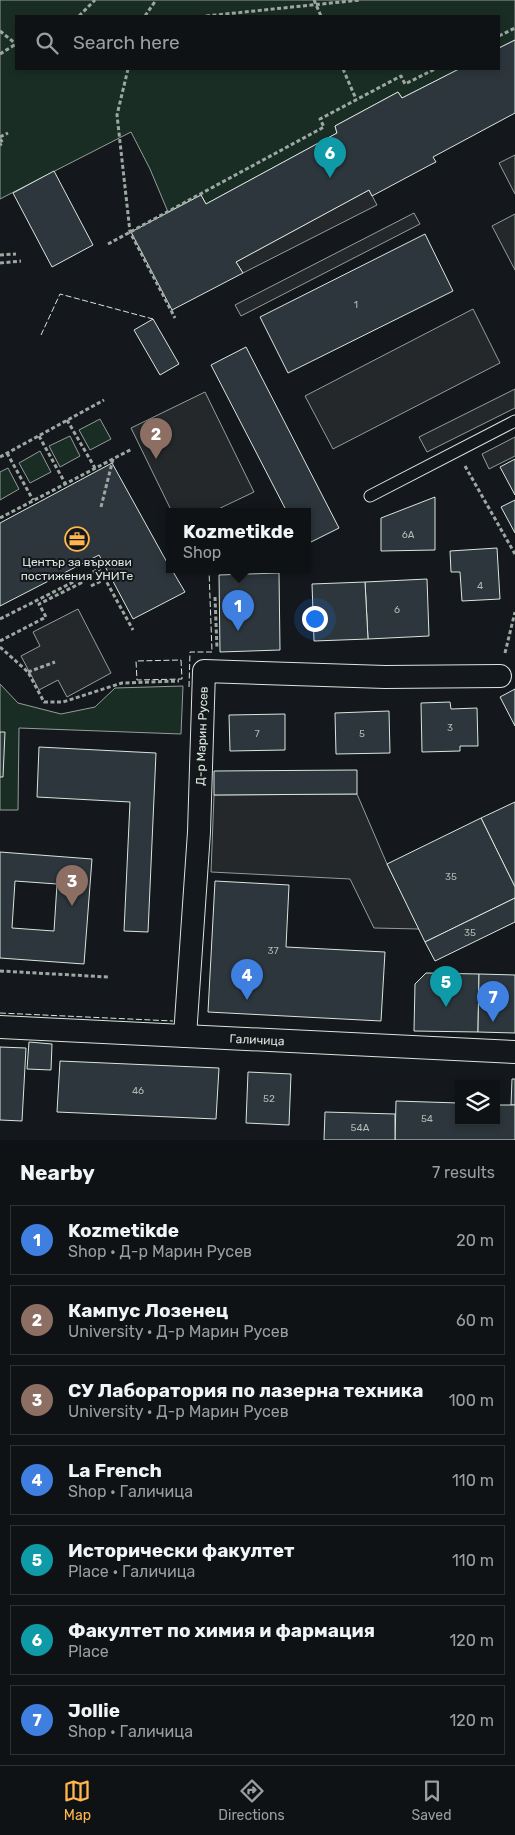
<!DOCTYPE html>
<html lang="en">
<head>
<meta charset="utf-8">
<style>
  :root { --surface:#0f1215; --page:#1d2022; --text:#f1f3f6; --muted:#9b9ea0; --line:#2f3234; --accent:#ffb74d }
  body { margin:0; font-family:Rubik,sans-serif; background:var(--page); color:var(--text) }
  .controls { position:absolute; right:15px; bottom:15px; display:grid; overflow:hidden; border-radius:0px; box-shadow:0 2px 8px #0003 }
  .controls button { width:45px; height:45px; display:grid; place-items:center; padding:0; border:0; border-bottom:1px solid var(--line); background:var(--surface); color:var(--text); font:25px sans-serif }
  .you { position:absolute; left:314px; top:618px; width:18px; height:18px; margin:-12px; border:4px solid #fff; border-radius:50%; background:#1a73e8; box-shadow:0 0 0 8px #1a73e833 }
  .badge { display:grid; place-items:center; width:32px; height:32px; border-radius:50%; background:var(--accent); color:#fff; font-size:16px; font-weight:700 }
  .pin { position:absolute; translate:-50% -41px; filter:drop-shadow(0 1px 2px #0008) }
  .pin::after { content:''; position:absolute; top:26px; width:18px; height:15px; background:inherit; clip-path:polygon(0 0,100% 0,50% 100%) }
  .popup { position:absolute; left:166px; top:508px; width:145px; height:65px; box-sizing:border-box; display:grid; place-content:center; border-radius:0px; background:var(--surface); filter:drop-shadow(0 1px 4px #0005); font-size:16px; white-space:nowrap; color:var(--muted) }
  .popup b { font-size:19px; color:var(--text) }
  .popup::after { content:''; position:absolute; left:50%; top:100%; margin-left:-10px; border:10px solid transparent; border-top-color:var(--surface) }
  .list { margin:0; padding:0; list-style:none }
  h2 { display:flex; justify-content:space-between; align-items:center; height:65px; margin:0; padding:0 20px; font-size:21px }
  h2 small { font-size:16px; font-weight:400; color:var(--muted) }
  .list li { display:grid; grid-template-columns:32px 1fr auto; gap:15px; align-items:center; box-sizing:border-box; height:70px; margin:0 10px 10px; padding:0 10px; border:1px solid var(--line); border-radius:0px }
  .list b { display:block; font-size:19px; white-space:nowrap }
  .list p { margin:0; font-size:16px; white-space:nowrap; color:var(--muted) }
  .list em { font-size:16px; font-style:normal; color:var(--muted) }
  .icon { flex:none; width:28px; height:28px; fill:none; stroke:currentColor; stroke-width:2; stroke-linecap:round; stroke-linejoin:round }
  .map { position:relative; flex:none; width:515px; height:1140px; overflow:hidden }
  .search { position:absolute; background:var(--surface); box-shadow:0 2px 8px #0003; left:15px; right:15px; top:15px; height:55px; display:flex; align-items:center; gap:12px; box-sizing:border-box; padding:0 18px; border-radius:0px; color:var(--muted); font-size:19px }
  .sheet { height:625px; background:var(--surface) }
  nav { display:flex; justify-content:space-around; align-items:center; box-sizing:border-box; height:70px; border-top:1px solid var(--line); background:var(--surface); font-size:14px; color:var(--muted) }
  nav a { display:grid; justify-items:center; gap:2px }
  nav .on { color:var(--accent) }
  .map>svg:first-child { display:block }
</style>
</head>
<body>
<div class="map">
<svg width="515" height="1140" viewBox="0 0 515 1140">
  <rect width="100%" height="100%" fill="#14181c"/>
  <g fill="#1a2d24" stroke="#939e99">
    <polygon points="0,0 515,0 515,40 499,48 499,16 16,16 16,69 459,69 402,98 398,92 335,126 337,133 206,204 201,195 168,212 150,169 131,132 0,199"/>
    <polygon points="100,419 111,439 90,450 79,430"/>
    <polygon points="70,436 80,456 60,467 49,446"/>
    <polygon points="40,451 51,472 30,483 19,463"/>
    <polygon points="8,468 19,489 0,500 0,472"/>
    <polygon points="0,684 18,703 61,714 95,707 115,688 183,686 181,734 19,728 18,810 0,810"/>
  </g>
  <g fill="#24282b" stroke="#939e99">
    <polygon points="515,155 515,194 499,163"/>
    <polygon points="369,190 377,205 243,273 236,262"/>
    <polygon points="414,213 420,224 241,316 235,305"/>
    <polygon points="515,214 515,270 492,226"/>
    <polygon points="473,309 500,363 333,449 305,396"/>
    <polygon points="515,389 515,408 427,452 419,437"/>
    <polygon points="205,392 254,492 212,512 172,512 131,428"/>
    <polygon points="515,437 515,456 489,469 482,454"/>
    <polygon points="78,609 111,673 67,697 58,680 39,690 21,656 40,646 33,632"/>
    <polygon points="357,794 387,864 419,929 374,928 350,879 211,872 214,795"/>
  </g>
  <g fill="#2c363c" stroke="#d8e6dc" fill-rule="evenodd">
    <polygon points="515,40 515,113 433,157 436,162 430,165 372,196 369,190 236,262 243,273 172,310 131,232 201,195 206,204 337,133 335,126 398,92 402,98 459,69 499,69 499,48"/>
    <polygon points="54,171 93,245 52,267 13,193"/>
    <polygon points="425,234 453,291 288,373 260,317"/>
    <polygon points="153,319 179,364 160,375 134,330"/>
    <polygon points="246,347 339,528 307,544 307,512 287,512 211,365"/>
    <polygon points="515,459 515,495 500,467"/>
    <polygon points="112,463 169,566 169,570 172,570 185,592 133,619 99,555 0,606 0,523"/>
    <polygon points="435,497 435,550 381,551 381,518"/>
    <polygon points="515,500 515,533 501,507"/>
    <polygon points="497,548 500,599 462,601 460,572 451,572 450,551"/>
    <polygon points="279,573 280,650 220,652 219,575"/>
    <polygon points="427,579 429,636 368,639 365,582"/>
    <polygon points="365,582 368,639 314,641 312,584"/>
    <polygon points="515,689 515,726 500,697"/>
    <polygon points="450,702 451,709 477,708 478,746 460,746 460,751 422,752 421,703"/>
    <polygon points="389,711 390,753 336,754 335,713"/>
    <polygon points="285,714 285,750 230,751 229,715"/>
    <polygon points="0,732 5,732 3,777 0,777"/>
    <polygon points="39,747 156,753 148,932 124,931 130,802 37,797"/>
    <polygon points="357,770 357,794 214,795 214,771"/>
    <polygon points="515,802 515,887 481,818"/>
    <polygon points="481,818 515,887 515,898 425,942 387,864"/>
    <path d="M0,852L92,859L84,964L0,958ZM15,881L57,884L54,931L12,928Z"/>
    <polygon points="215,881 289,885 286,947 385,952 381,1021 208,1012"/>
    <polygon points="515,898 515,922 435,961 425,942"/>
    <polygon points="426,973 479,974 478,1032 414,1031 415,984"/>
    <polygon points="479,974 515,975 515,1033 478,1032"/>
    <polygon points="29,1042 52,1044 51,1070 27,1069"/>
    <polygon points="0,1047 26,1048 22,1121 0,1120"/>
    <polygon points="60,1061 219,1068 216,1119 57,1112"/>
    <polygon points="248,1072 291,1074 289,1125 246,1123"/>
    <polygon points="512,1079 515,1079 515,1105 511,1105"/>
    <polygon points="396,1101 459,1103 459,1121 496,1121 496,1105 515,1105 515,1140 395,1140"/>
    <polygon points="325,1112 395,1114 395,1140 324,1140"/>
  </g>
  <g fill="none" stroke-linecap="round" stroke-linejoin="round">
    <g stroke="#d8e6dc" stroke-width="13">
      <polyline id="lane" points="370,496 515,421"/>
    </g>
    <g stroke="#d8e6dc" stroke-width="24">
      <g id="street">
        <polyline points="0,1027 515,1052"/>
        <polyline points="185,1036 199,832 204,671 385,677 500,676"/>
      </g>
    </g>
    <g stroke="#9da8a2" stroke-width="3" stroke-dasharray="4 2.5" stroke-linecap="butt">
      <polyline points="314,0 321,16"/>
      <polyline points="79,16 95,0"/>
      <polyline points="145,16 156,0"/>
      <polyline points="206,16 360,0"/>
      <polyline points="0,31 16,44"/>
      <polyline points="499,36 515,28"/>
      <polyline points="0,54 16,44"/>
      <polyline points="128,69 117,115 130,232 175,318"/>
      <polyline points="343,69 356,99"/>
      <polyline points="0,137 8,133"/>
      <polyline points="0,139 3,143 0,145"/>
      <polyline points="108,244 324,127 320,119 401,76 405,84 435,69"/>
      <polyline points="0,255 16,254"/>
      <polyline points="0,263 21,261"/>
      <polyline points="67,420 95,468"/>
      <polyline points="39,436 65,483"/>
      <polyline points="7,453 33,500"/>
      <polyline points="0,457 104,400"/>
      <polyline points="465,466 515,554"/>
      <polyline points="101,507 113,459"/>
      <polyline points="0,518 132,449"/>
      <polyline points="99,569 105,579"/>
      <polyline points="91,586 105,579 133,630"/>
      <polyline points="215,597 217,649"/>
      <polyline points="0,619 99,569 93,558"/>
      <polyline points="0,641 46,617 39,604 81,583 79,579"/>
      <polyline points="0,647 28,672 44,702 63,702 122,683 179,681"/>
      <polyline points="505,653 515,612"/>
      <polyline points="28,672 55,662"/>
      <polyline points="0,971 108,977"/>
    </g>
    <use href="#lane" stroke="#14181c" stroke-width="11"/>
    <use href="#street" stroke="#14181c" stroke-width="22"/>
    <g stroke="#d8e6dc" stroke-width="1" stroke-dasharray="6 2.5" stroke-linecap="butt">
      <polyline points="41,335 60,294 153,319"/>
      <polygon points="181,660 182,679 137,680 136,661"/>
      <polyline points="189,687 190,652 212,652 209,570"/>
      <polyline points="0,1013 173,1021"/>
    </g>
  </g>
  <defs>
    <g id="office-ring" transform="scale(1.25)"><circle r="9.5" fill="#14181c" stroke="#ffb74d" stroke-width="1.5"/><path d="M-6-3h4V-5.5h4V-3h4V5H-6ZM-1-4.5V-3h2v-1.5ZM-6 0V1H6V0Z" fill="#ffb74d"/></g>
  </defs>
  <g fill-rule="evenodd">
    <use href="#office-ring" x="77" y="539"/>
  </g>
  <g text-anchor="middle" stroke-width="4" stroke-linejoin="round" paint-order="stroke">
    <g font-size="10" fill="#adbab4">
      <text x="356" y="308">1</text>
      <text x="408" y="538">6А</text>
      <text x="480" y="589">4</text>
      <text x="397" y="613">6</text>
      <text x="450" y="731">3</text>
      <text x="257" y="737">7</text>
      <text x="362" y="737">5</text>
      <text x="451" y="880">35</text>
      <text x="470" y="936">35</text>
      <text x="273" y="954">37</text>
      <text x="138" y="1094">46</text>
      <text x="269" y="1102">52</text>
      <text x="427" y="1122">54</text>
      <text x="360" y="1131">54А</text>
    </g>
    <g font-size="12" fill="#d8e6dc" stroke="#14181c">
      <text x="77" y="566">Център за върхови<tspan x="77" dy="14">постижения УНИТе</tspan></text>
    </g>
    <g font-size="12" fill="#d8e6dc" stroke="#14181c">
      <text transform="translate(202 736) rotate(-88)" y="4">Д-р Марин Русев</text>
      <text transform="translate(257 1040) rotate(3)" y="4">Галичица</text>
    </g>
  </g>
</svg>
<div class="controls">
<button><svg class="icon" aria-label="layers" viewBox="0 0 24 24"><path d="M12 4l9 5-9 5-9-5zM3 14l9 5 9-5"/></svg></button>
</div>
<div class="you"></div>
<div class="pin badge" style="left:238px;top:631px;background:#3f7fe0">1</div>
<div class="popup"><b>Kozmetikde</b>Shop</div>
<div class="pin badge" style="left:156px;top:459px;background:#8d6e63">2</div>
<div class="pin badge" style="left:72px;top:906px;background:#8d6e63">3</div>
<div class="pin badge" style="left:247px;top:1000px;background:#3f7fe0">4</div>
<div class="pin badge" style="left:446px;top:1007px;background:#0f9aa8">5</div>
<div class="pin badge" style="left:330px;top:178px;background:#0f9aa8">6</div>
<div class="pin badge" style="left:493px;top:1022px;background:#3f7fe0">7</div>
<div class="search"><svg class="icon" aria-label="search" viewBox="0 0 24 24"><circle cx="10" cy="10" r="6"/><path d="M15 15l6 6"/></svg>Search here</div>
</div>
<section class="sheet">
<h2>Nearby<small>7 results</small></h2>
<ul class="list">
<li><span class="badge" style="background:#3f7fe0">1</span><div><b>Kozmetikde</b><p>Shop · Д-р Марин Русев</p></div><em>20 m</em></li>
<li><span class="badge" style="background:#8d6e63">2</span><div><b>Кампус Лозенец</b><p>University · Д-р Марин Русев</p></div><em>60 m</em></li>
<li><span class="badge" style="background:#8d6e63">3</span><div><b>СУ Лаборатория по лазерна техника</b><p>University · Д-р Марин Русев</p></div><em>100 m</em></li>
<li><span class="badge" style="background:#3f7fe0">4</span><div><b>La French</b><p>Shop · Галичица</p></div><em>110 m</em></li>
<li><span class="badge" style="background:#0f9aa8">5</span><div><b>Исторически факултет</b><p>Place · Галичица</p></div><em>110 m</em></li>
<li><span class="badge" style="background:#0f9aa8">6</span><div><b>Факултет по химия и фармация</b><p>Place</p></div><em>120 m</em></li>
<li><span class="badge" style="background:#3f7fe0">7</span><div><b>Jollie</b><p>Shop · Галичица</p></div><em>120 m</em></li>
</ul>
</section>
<nav>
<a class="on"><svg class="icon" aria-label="map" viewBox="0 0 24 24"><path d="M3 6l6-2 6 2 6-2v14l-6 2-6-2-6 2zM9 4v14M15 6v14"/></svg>Map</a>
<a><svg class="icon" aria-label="directions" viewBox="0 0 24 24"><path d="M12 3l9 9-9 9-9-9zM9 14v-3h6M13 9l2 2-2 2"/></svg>Directions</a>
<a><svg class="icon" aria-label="saved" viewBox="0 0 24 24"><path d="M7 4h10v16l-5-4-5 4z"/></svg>Saved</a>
</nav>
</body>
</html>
